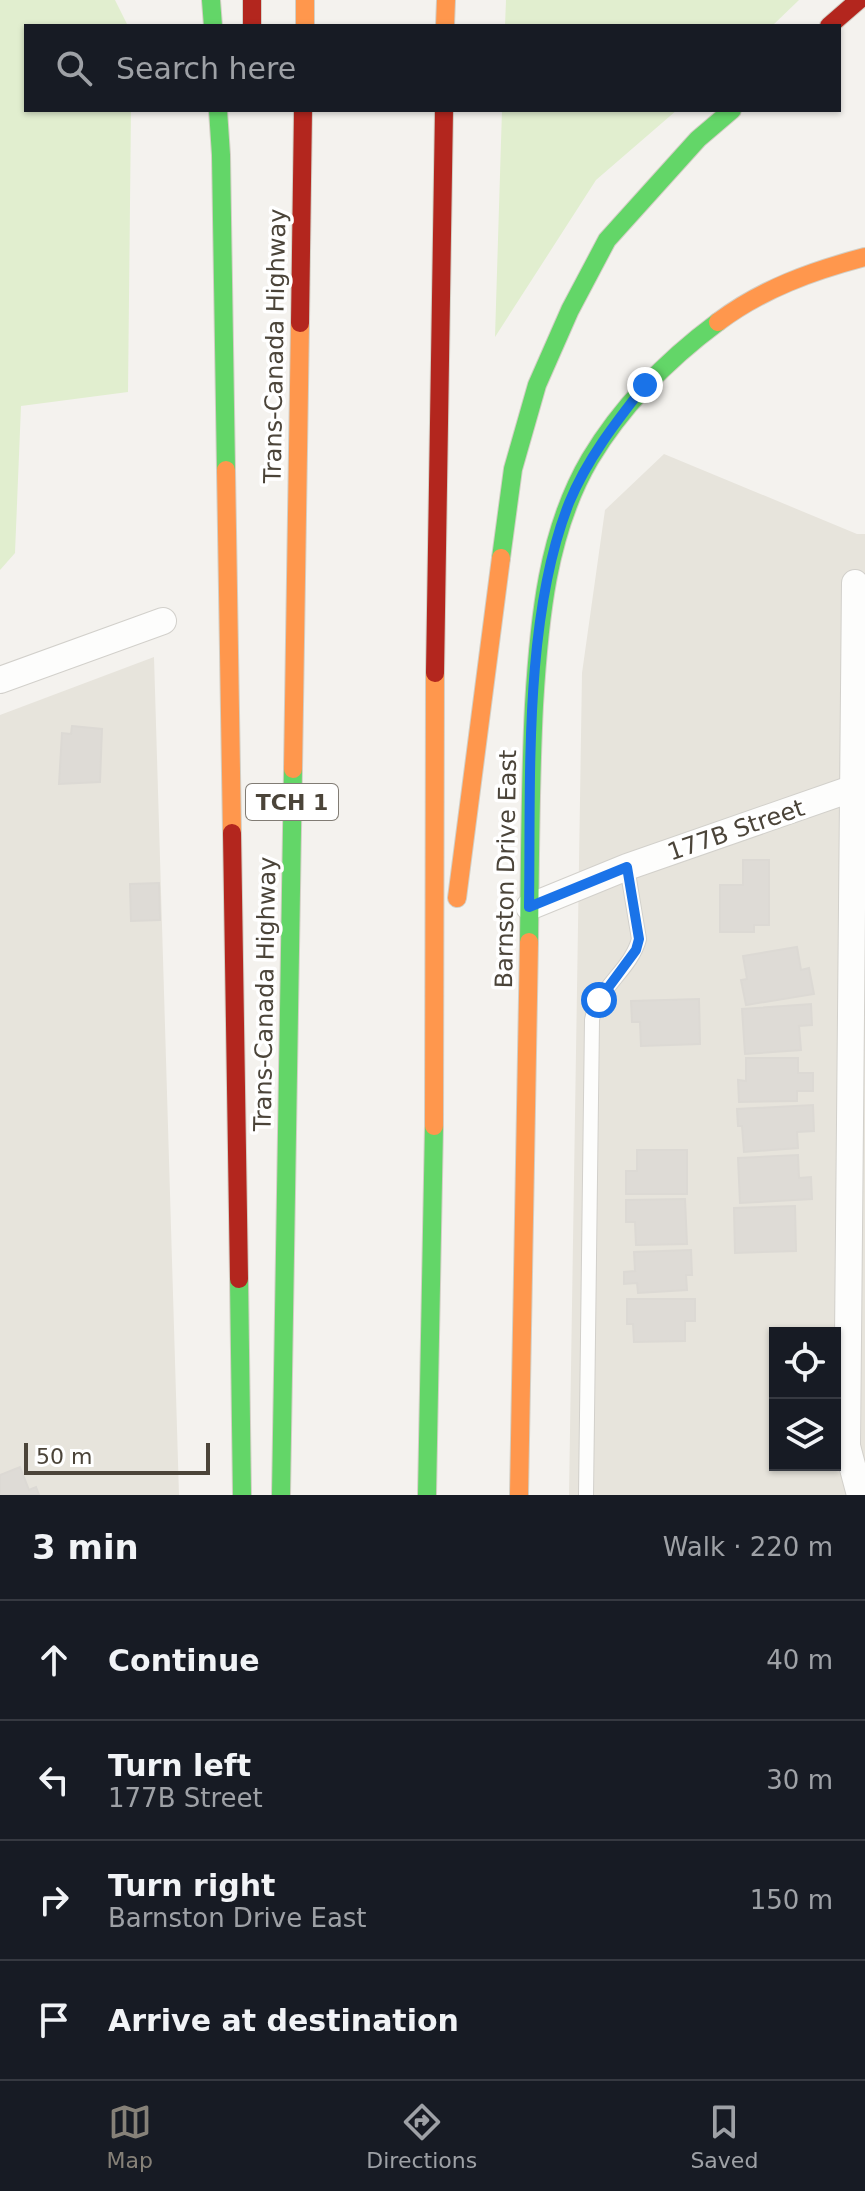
<!DOCTYPE html>
<html lang="en">
<head>
<meta charset="utf-8">
<style>
  :root { --surface:#171b24; --page:#20242c; --text:#f1f3f6; --muted:#9ea1a6; --line:#363941; --accent:#868178 }
  body { margin:0; font-family:"DejaVu Sans",sans-serif; background:var(--page); color:var(--text) }
  .controls { position:absolute; right:24px; bottom:24px; display:grid; overflow:hidden; border-radius:0px; box-shadow:0 2px 6px #0004 }
  .controls button { width:72px; height:72px; display:grid; place-items:center; padding:0; border:0; border-bottom:2px solid var(--line); background:var(--surface); color:var(--text); font:40px sans-serif }
  .scale { position:absolute; left:24px; bottom:20px; width:186px; box-sizing:border-box; padding-left:8px; border:4px solid #4b4439; border-top:0; font-size:22px; line-height:28px; white-space:nowrap; color:#4b4439; -webkit-text-stroke:6px #fff; paint-order:stroke }
  .stop { position:absolute; width:24px; height:24px; margin:-18px; border:6px solid #1a73e8; border-radius:50%; background:#fff }
  .stop.end { background:#1a73e8; border-color:#fff; box-shadow:0 2px 8px #0008 }
  .list { margin:0; padding:0; list-style:none }
  h2 { display:flex; justify-content:space-between; align-items:center; height:104px; margin:0; padding:0 32px; font-size:34px }
  h2 small { font-size:26px; font-weight:400; color:var(--muted) }
  .list li { display:grid; grid-template-columns:52px 1fr auto; gap:24px; align-items:center; box-sizing:border-box; height:120px; padding:0 32px; border-top:2px solid var(--line) }
  .list b { display:block; font-size:30px; white-space:nowrap }
  .list p { margin:0; font-size:26px; white-space:nowrap; color:var(--muted) }
  .list em { font-size:26px; font-style:normal; color:var(--muted) }
  .icon { flex:none; width:44px; height:44px; fill:none; stroke:currentColor; stroke-width:2; stroke-linecap:round; stroke-linejoin:round }
  .map { position:relative; flex:none; width:865px; height:1495px; overflow:hidden }
  .search { position:absolute; background:var(--surface); box-shadow:0 2px 6px #0004; left:24px; right:24px; top:24px; height:88px; display:flex; align-items:center; gap:20px; box-sizing:border-box; padding:0 28px; border-radius:0px; color:var(--muted); font-size:30px }
  .sheet { height:584px; background:var(--surface) }
  nav { display:flex; justify-content:space-around; align-items:center; box-sizing:border-box; height:112px; border-top:2px solid var(--line); background:var(--surface); font-size:22px; color:var(--muted) }
  nav a { display:grid; justify-items:center; gap:4px }
  nav .on { color:var(--accent) }
  .map>svg:first-child { display:block }
</style>
</head>
<body>
<div class="map">
<svg width="865" height="1495" viewBox="0 0 865 1495">
  <rect width="100%" height="100%" fill="#f4f2ee"/>
  <g fill="#e7e4dc" fill-rule="evenodd">
    <path d="M664,454L857,534H865V1495H569L582,673L605,510ZM775,1333H835V1465H775Z"/>
    <polygon points="154,657 179,1495 0,1495 0,715"/>
  </g>
  <g fill="#e1eecf">
    <polygon points="0,0 115,0 128,26 26,26 26,110 131,110 128,392 21,406 15,553 0,570"/>
    <polygon points="506,0 799,0 772,26 505,26"/>
    <polygon points="502,110 677,110 596,180 495,337"/>
  </g>
  <g fill="#dedbd6" stroke="#dcd9d4" stroke-width="2">
    <polygon points="72,726 102,729 100,782 59,784 62,733 71,734"/>
    <polygon points="743,860 769,860 769,925 754,925 754,932 720,932 720,885 743,885"/>
    <polygon points="159,883 160,920 131,921 130,884"/>
    <polygon points="797,947 801,970 809,968 814,994 746,1005 741,980 747,979 743,956"/>
    <polygon points="699,999 700,1044 641,1046 640,1022 632,1022 631,1001"/>
    <polygon points="811,1004 812,1025 799,1026 801,1050 745,1054 742,1009"/>
    <polygon points="746,1058 798,1058 798,1073 813,1073 813,1091 797,1091 797,1101 739,1102 738,1080 746,1081"/>
    <polygon points="813,1105 814,1131 797,1132 798,1148 744,1152 742,1126 738,1126 737,1109"/>
    <polygon points="637,1150 687,1150 687,1194 626,1194 626,1171 637,1171"/>
    <polygon points="798,1155 799,1178 811,1177 812,1199 740,1203 738,1158"/>
    <polygon points="685,1199 687,1244 636,1245 635,1222 626,1222 626,1200"/>
    <polygon points="795,1206 796,1251 735,1253 734,1208"/>
    <polygon points="691,1250 692,1275 686,1275 687,1290 638,1293 637,1283 624,1284 624,1272 635,1271 634,1252"/>
    <polygon points="627,1299 695,1299 695,1321 685,1321 685,1341 634,1342 633,1324 627,1324"/>
    <polygon points="20,1467 29,1490 36,1487 39,1495 0,1495 0,1475"/>
  </g>
  <g fill="none" stroke-linecap="round" stroke-linejoin="round">
    <g stroke="#d2d0cb" stroke-width="16">
      <path id="lane" d="M586,1495L592,1020C597,988 631,970 639,939L627,867"/>
    </g>
    <g stroke="#d2d0cb" stroke-width="28">
      <g id="street">
        <polyline points="855,583 847,1446 860,1495"/>
        <polyline points="0,680 163,621"/>
        <polyline points="529,907 627,867 854,788"/>
      </g>
    </g>
    <g stroke="#d3cfc5" stroke-width="20">
      <g id="fast">
        <polyline points="211,0 213,26"/>
        <polyline points="218,110 221,155 226,470"/>
        <polyline points="501,558 513,469 537,385 570,310 607,240 698,139 732,110"/>
        <path d="M529,942C530,863 530,784 534,705C539,621 547,532 590,459C623,404 667,360 718,322"/>
        <polyline points="239,1279 242,1495"/>
        <polyline points="281,1495 293,769"/>
        <polyline points="427,1495 434,1126"/>
      </g>
    </g>
    <g stroke="#d3cfc5" stroke-width="20">
      <g id="slow">
        <polyline points="305,0 305,26"/>
        <polyline points="445,26 446,0"/>
        <path d="M718,322C762,289 812,271 865,257"/>
        <polyline points="226,470 232,833"/>
        <polyline points="293,769 300,323"/>
        <polyline points="457,898 501,558"/>
        <polyline points="434,1126 435,673"/>
        <polyline points="519,1495 529,942"/>
      </g>
    </g>
    <g stroke="#d3cfc5" stroke-width="20">
      <g id="jam">
        <polyline points="252,0 252,26"/>
        <polyline points="829,26 859,0"/>
        <polyline points="300,323 303,110"/>
        <polyline points="435,673 444,110"/>
        <polyline points="232,833 239,1279"/>
      </g>
    </g>
    <use href="#lane" stroke="#fdfdfc" stroke-width="14"/>
    <use href="#street" stroke="#fdfdfc" stroke-width="26"/>
    <use href="#fast" stroke="#63d668" stroke-width="18"/>
    <use href="#slow" stroke="#ff974d" stroke-width="18"/>
    <use href="#jam" stroke="#b3261e" stroke-width="18"/>
  </g>
  <g fill="none" stroke-linecap="round" stroke-linejoin="round">
    <path stroke="#1a73e8" stroke-width="10" d="M599,1000L636,950L639,939L627,867L529,907C531,781 523,620 569,503C587,459 616,422 645,385"/>
  </g>
  <g text-anchor="middle" stroke-width="7" stroke-linejoin="round" paint-order="stroke">
    <rect fill="#fff" stroke="#817c74" stroke-width="2" x="246" y="784" width="92" height="36" rx="6"/>
    <g font-size="22" font-weight="bold" fill="#4b4439">
      <text x="292" y="810">TCH 1</text>
    </g>
    <g font-size="24" fill="#4b4439" stroke="#fff">
      <text transform="translate(275 346) rotate(-89)" y="8">Trans-Canada Highway</text>
      <text transform="translate(736 830) rotate(-19)" y="8">177B Street</text>
      <text transform="translate(506 869) rotate(-89)" y="8">Barnston Drive East</text>
      <text transform="translate(265 994) rotate(-89)" y="8">Trans-Canada Highway</text>
    </g>
  </g>
</svg>
<div class="controls">
<button><svg class="icon" aria-label="locate" viewBox="0 0 24 24"><circle cx="12" cy="12" r="6"/><path d="M12 2v4M12 18v4M2 12h4M18 12h4"/></svg></button>
<button><svg class="icon" aria-label="layers" viewBox="0 0 24 24"><path d="M12 4l9 5-9 5-9-5zM3 14l9 5 9-5"/></svg></button>
</div>
<div class="scale">50 m</div>
<div class="stop" style="left:599px;top:1000px"></div>
<div class="stop end" style="left:645px;top:385px"></div>
<div class="search"><svg class="icon" aria-label="search" viewBox="0 0 24 24"><circle cx="10" cy="10" r="6"/><path d="M15 15l6 6"/></svg>Search here</div>
</div>
<section class="sheet">
<h2>3 min<small>Walk · 220 m</small></h2>
<ul class="list">
<li><svg class="icon" aria-label="ahead" viewBox="0 0 24 24"><path d="M12 20V5M6 11l6-6 6 6"/></svg><div><b>Continue</b></div><em>40 m</em></li>
<li><svg class="icon" aria-label="left" viewBox="0 0 24 24"><path d="M17 20v-9H6M10 6l-5 5 5 5"/></svg><div><b>Turn left</b><p>177B Street</p></div><em>30 m</em></li>
<li><svg class="icon" aria-label="right" viewBox="0 0 24 24"><path d="M7 20v-9h11M14 6l5 5-5 5"/></svg><div><b>Turn right</b><p>Barnston Drive East</p></div><em>150 m</em></li>
<li><svg class="icon" aria-label="arrive" viewBox="0 0 24 24"><path d="M6 21V4h12l-3 4 3 4H6"/></svg><div><b>Arrive at destination</b></div></li>
</ul>
</section>
<nav>
<a class="on"><svg class="icon" aria-label="map" viewBox="0 0 24 24"><path d="M3 6l6-2 6 2 6-2v14l-6 2-6-2-6 2zM9 4v14M15 6v14"/></svg>Map</a>
<a><svg class="icon" aria-label="directions" viewBox="0 0 24 24"><path d="M12 3l9 9-9 9-9-9zM9 14v-3h6M13 9l2 2-2 2"/></svg>Directions</a>
<a><svg class="icon" aria-label="saved" viewBox="0 0 24 24"><path d="M7 4h10v16l-5-4-5 4z"/></svg>Saved</a>
</nav>
</body>
</html>
